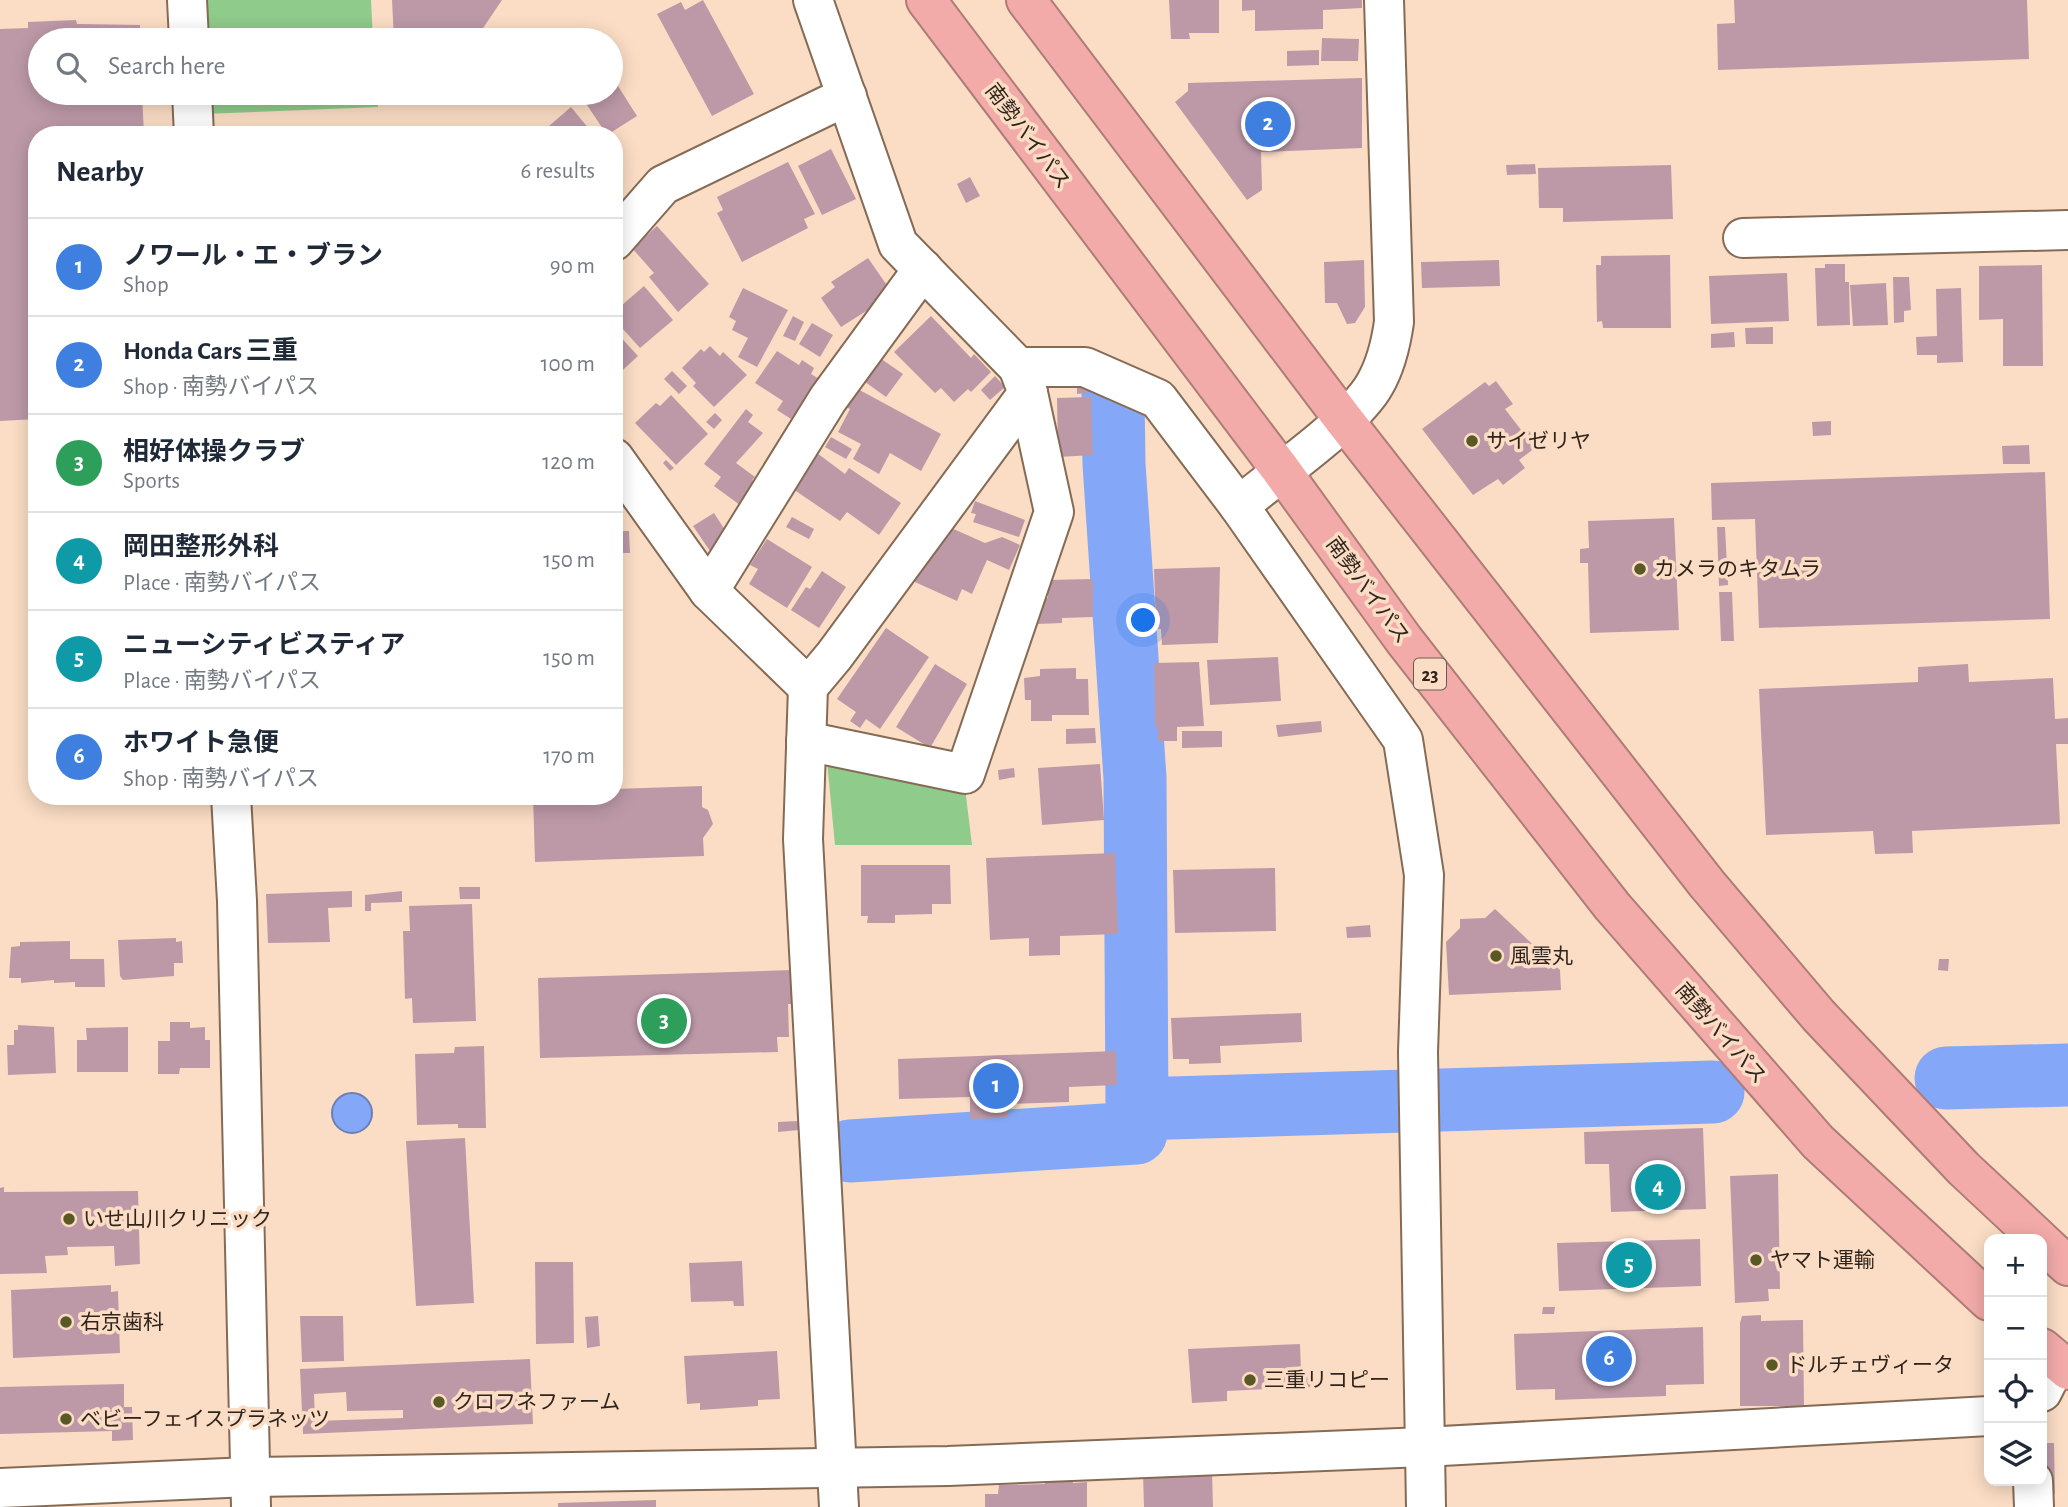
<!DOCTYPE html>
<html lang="en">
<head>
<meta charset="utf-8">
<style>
  :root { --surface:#fff; --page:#f6f6f7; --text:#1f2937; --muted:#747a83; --line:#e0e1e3; --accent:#d93025 }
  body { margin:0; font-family:"Alegreya Sans","Noto Sans JP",sans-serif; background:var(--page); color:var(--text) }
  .controls { position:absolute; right:21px; bottom:21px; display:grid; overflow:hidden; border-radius:14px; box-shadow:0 4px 18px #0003 }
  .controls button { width:63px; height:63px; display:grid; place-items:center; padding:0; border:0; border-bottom:2px solid var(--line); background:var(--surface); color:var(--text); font:35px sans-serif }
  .you { position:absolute; left:1144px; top:621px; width:24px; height:24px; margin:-18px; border:5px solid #fff; border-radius:50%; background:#1a73e8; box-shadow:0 0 0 10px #1a73e833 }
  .badge { display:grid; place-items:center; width:46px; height:46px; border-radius:50%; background:var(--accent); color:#fff; font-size:23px; font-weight:700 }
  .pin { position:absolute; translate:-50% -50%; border:4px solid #fff; box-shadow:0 2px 7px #0006 }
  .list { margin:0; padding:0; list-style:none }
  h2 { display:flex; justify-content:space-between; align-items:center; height:91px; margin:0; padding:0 28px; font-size:30px }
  h2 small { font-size:23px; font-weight:400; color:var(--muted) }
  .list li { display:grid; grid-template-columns:46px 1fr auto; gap:21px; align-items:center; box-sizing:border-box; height:98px; padding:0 28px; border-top:2px solid var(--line) }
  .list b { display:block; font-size:26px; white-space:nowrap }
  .list p { margin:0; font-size:23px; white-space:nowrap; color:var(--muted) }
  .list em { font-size:23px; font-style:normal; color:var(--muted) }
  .icon { flex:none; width:38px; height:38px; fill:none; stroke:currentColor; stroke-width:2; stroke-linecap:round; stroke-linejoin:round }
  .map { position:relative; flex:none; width:2068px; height:1507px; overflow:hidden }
  .search { position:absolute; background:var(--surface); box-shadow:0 4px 18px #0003; left:28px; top:28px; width:595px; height:77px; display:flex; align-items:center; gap:18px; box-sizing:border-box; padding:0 24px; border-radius:38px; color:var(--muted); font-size:26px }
  .panel { position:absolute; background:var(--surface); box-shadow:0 4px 18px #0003; left:28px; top:126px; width:595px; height:679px; border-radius:28px }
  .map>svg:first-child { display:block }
</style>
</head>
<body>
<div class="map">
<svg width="2068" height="1507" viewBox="0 0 2068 1507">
  <rect width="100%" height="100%" fill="#fbddc5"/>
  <g fill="#8fcb8a">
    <polygon points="203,0 371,0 373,40 203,40"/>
    <polygon points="204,93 377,93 378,107 204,114"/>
    <polygon points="827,761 965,788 972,845 835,845"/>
  </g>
  <circle fill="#84a8f7" stroke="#6a80b5" stroke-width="2" cx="352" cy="1113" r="20"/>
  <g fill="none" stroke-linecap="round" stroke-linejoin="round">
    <g stroke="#84a8f7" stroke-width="63">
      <polyline points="1113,394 1114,464 1135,778 1137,1109"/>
      <polyline points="1946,1078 2068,1075"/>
      <polyline points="850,1151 1136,1133 1137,1109 1713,1092"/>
    </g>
  </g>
  <g fill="#bd99a8" fill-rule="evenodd">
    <polygon points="392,0 502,0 475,40 394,40"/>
    <polygon points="703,0 754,94 712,116 657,14 681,2 685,10"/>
    <polygon points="1169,0 1219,0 1219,33 1189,33 1190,39 1171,39"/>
    <polygon points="1242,0 1362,0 1362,8 1323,10 1323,29 1255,31 1255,10 1242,11"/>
    <polygon points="1734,0 2027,0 2029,59 1718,70 1717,24 1735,23"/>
    <polygon points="76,20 77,24 140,25 140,40 40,40 40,93 142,93 144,135 37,135 37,419 0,421 0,29 28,28 28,22"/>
    <polygon points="1322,38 1359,39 1358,61 1321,61"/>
    <polygon points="1319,50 1319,65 1287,66 1287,51"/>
    <polygon points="611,75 637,116 607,135 579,93 611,93"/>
    <polygon points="1362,78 1362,148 1261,152 1262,190 1247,200 1175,102 1188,91 1188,83"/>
    <polygon points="571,107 594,135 545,135 542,132"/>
    <polygon points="831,149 856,199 822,215 798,166"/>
    <polygon points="788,162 815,214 804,219 808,228 742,262 717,213 723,210 717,197"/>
    <polygon points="1535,164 1536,174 1507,175 1506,165"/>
    <polygon points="1671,165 1673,219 1563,222 1563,208 1539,208 1538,168"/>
    <polygon points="970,177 980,196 966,203 957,184"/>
    <polygon points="657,226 709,284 678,312 649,277 654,273 632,248"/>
    <polygon points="1670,255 1671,328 1603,328 1602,321 1597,322 1596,265 1601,265 1601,256"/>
    <polygon points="868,258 893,294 841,327 821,298 835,287 831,282"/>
    <polygon points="1364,260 1365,307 1355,323 1347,324 1337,303 1325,303 1324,262"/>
    <polygon points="1499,260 1500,286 1422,288 1421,262"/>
    <polygon points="1825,264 1845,264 1845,282 1849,282 1850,325 1817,326 1815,268 1825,268"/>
    <polygon points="2042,265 2043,366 2003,366 2003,319 1979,320 1979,266"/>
    <polygon points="1787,273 1789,321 1711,324 1709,276"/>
    <polygon points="1893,277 1909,277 1911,310 1904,311 1904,322 1894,323"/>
    <polygon points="1886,283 1888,325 1853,326 1850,285"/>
    <polygon points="644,286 673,320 640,348 614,319 614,312"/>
    <polygon points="743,288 788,310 757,367 738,357 748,338 732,330 736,321 729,317"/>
    <polygon points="1961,288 1963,362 1937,363 1937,355 1917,355 1916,337 1937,336 1936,289"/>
    <polygon points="793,316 804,322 795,341 783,336"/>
    <polygon points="931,316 971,358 974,354 991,372 971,392 968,389 954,402 941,388 935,393 894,352"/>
    <polygon points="812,323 833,335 820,357 799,344"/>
    <polygon points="1773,327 1773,344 1746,344 1745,328"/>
    <polygon points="614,330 638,356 614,378"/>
    <polygon points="1734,332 1735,347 1711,348 1711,334"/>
    <polygon points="710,346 720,356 723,352 747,375 714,407 693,386 696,383 682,368 701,349 704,352"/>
    <polygon points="777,351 799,365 802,360 814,368 811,374 826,383 804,416 796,412 791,419 777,410 783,401 755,383"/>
    <polygon points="877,356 903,374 886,397 861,379"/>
    <polygon points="672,371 687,386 679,394 664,379"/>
    <polygon points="995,376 1005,387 990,400 981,390"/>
    <polygon points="1496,381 1513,404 1505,409 1525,435 1529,431 1534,438 1529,442 1535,448 1519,460 1525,468 1503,485 1498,479 1473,495 1422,429 1485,382 1489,386"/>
    <polygon points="854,387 941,434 921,471 890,453 879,474 853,459 861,444 838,432 850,409 844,406"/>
    <polygon points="1087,387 1087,393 1077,394 1077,388"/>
    <polygon points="671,395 708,434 676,465 635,423 656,403 660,406"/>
    <polygon points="1091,397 1093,455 1058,457 1057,398"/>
    <polygon points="746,409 753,415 748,422 763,433 736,463 755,477 752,480 760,486 744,508 714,486 721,477 704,464"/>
    <polygon points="715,413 722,420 714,429 706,422"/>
    <polygon points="1831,421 1831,435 1813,436 1812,422"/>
    <polygon points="831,437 852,449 846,459 825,447"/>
    <polygon points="2029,445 2030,464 2003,464 2002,446"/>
    <polygon points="817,453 845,474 849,468 901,503 879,535 847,512 840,521 793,489"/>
    <polygon points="666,460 674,468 670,471 663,463"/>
    <polygon points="2045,472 2050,619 1759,628 1755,519 1712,520 1711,483"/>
    <polygon points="975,501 1025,520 1019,537 973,522 976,514 971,513"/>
    <polygon points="714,513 732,541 712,554 693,526"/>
    <polygon points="792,517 814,529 809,539 786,527"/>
    <polygon points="1674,518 1679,630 1590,633 1588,563 1580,563 1580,549 1589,548 1588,521"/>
    <polygon points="940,523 985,543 1002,537 1020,545 1009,570 987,560 972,594 962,589 957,601 906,578"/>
    <polygon points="1717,527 1725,527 1728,585 1719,586"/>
    <polygon points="614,531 629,531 630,553 619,553 621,609 614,609"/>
    <polygon points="767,539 812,567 787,608 749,584 758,569 750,565"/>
    <polygon points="1220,567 1218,643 1162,645 1161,629 1156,629 1154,569"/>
    <polygon points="822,571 846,587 819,628 791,610 806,587 810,589"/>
    <polygon points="1093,579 1093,617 1062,618 1062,623 1037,624 1036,598 1048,598 1048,580"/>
    <polygon points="1719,592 1732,592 1734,641 1721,641"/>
    <polygon points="886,628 929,657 880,729 866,719 860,728 850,721 856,712 837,699"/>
    <polygon points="1278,657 1281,701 1210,705 1207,660"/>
    <polygon points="1199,662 1204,726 1177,727 1177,741 1158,741 1158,727 1155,727 1154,663"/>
    <polygon points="935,664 967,684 930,748 896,727"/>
    <polygon points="1968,664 1969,682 2053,678 2055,719 2068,718 2068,744 2056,744 2060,824 1912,831 1913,853 1875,854 1873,831 1766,835 1759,689 1918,682 1918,667"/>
    <polygon points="1076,668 1076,679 1088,679 1089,715 1052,715 1052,721 1031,721 1031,700 1025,700 1024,678 1040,676 1040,669"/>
    <polygon points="1321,721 1322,732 1278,737 1276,725"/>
    <polygon points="1095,728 1096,743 1066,744 1066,729"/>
    <polygon points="1182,731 1222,731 1222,747 1182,748"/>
    <polygon points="1100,764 1104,820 1042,825 1038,768"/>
    <polygon points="1014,768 1015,777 999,780 998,770"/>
    <polygon points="702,786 702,807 708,810 713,824 703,838 704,856 535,862 533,796 614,796 614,789"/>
    <polygon points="1115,853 1118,934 1060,936 1060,955 1029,956 1029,938 990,940 986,858"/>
    <polygon points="861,865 950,865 951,904 932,904 932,914 895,915 895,923 867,923 868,916 861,916"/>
    <polygon points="1275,868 1276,931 1175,933 1173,870"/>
    <polygon points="459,887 480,887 480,899 460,899"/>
    <polygon points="352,891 352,907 328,908 330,942 268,943 266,894"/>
    <polygon points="402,891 402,902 371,903 371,911 365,911 365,895"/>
    <polygon points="472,904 476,1021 413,1023 412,998 405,999 403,931 410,931 409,906"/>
    <polygon points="1495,909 1560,970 1561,990 1449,995 1446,942 1460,928 1460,919 1485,918"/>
    <polygon points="1370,925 1371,937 1347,938 1346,927"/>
    <polygon points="176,938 176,942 182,941 183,963 174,963 174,976 123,980 120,976 118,940"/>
    <polygon points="70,941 70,959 104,959 105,987 75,987 75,982 54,983 54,980 21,983 21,978 9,978 11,947 20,946 20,942"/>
    <polygon points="1939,959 1949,959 1948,971 1938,970"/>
    <polygon points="792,970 794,1004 788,1004 789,1037 777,1037 778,1052 540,1058 538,978"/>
    <polygon points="1301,1013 1302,1042 1220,1046 1221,1063 1189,1064 1189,1059 1173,1059 1171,1018"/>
    <polygon points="170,1022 190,1022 190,1028 205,1027 205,1040 210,1040 210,1068 180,1068 179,1074 158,1074 158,1041 170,1041"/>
    <polygon points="18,1025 54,1027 56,1073 8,1075 7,1045 14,1045 14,1030 18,1030"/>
    <polygon points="128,1027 128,1072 77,1072 77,1040 87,1040 86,1028"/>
    <polygon points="484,1046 486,1128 458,1128 458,1124 417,1125 415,1054 454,1053 455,1047"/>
    <polygon points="1116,1051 1117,1085 1069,1087 1069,1102 1007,1104 1008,1118 970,1119 970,1097 899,1099 898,1059"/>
    <polygon points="798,1121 799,1130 778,1132 778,1122"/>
    <polygon points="1703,1128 1706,1209 1611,1212 1609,1164 1585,1164 1584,1132"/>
    <polygon points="465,1138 474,1303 416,1306 406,1141"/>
    <polygon points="1778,1174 1780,1289 1768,1289 1769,1301 1735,1303 1730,1176"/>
    <polygon points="4,1187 4,1192 138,1191 140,1264 115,1266 114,1246 67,1247 68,1255 45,1256 47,1273 0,1274 0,1188"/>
    <polygon points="1700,1239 1701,1286 1559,1291 1557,1243"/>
    <polygon points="742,1261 744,1306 734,1306 733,1301 691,1302 689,1263"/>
    <polygon points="535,1262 573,1262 574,1343 536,1344"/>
    <polygon points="111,1285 111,1292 118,1291 120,1353 13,1358 11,1290"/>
    <polygon points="1543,1307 1555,1307 1554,1314 1542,1314"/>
    <polygon points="1761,1315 1761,1321 1803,1320 1804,1406 1740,1406 1740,1323 1742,1316"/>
    <polygon points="300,1316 343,1316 344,1361 302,1362"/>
    <polygon points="598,1316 600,1346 587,1348 585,1317"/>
    <polygon points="1703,1327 1704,1384 1666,1385 1666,1396 1555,1400 1555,1389 1516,1390 1514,1334"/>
    <polygon points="1300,1344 1301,1372 1310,1372 1311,1387 1227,1391 1227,1401 1192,1403 1188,1349"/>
    <polygon points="777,1351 780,1399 758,1400 758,1406 700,1410 700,1403 687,1404 684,1356"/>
    <path d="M530,1359L533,1424L303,1434L300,1369ZM346,1392L347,1411L403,1410V1418L315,1421L314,1394Z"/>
    <polygon points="124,1384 124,1407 132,1407 133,1440 112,1441 112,1431 0,1434 0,1387"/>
    <polygon points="2044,1443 2054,1443 2055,1494 2045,1494"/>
    <polygon points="1212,1470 1213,1507 1144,1507 1143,1472"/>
    <polygon points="1045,1476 1073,1476 1073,1483 1087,1482 1087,1507 985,1507 985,1494 998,1494 999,1485 1045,1484"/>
    <polygon points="656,1500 656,1507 558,1507 558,1503"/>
  </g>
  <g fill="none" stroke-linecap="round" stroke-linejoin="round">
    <g stroke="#856b55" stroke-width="42">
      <g id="minor">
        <polyline points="187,0 189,40"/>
        <polyline points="813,0 898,244 1018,367 1028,393 834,656 808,687 803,839 839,1507"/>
        <path d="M1384,0L1394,322C1391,343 1386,365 1375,384C1354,422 1275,475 1239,506L1403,740L1424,875L1418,1052L1426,1507"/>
        <polyline points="192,93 194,135"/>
        <polyline points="1743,238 2068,230"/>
        <polyline points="614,241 663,185 847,96"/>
        <polyline points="1018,367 1085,367 1158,399 1239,506"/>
        <polyline points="614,458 709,591"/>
        <polyline points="808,687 709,591 828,399 923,269"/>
        <polyline points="806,741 965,774 1054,512 1028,393"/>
        <polyline points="231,796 237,901 251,1507"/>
        <polyline points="2042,1392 2057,1362"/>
        <polyline points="2033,1481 2034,1507"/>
        <polyline points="0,1488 249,1477 948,1466 1424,1447 1989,1416"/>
      </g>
    </g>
    <g stroke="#ae7c77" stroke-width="42">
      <g id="highway">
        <polyline points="926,0 1281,470 1404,640 1612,906 1818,1142 1989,1301"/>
        <polyline points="1026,0 1344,420 1707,884 1819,1016 1964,1169 2039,1239"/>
        <polyline points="2042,1242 2068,1266"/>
        <polyline points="2042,1348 2068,1370"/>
      </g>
    </g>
    <use href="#minor" stroke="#fff" stroke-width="38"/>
    <use href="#highway" stroke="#f3aba9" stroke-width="38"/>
  </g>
  <g fill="#595926" stroke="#fbddc5" stroke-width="2.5">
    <circle cx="1472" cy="441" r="7"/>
    <circle cx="1640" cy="569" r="7"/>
    <circle cx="1496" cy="956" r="7"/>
    <circle cx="69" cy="1219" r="7"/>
    <circle cx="1756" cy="1260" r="7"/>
    <circle cx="66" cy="1322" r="7"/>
    <circle cx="1772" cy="1365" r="7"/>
    <circle cx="1250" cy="1380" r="7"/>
    <circle cx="439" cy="1402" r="7"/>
    <circle cx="66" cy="1419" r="7"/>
  </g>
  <g text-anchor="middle" stroke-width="7" stroke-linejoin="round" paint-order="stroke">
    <rect fill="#fbddc5" stroke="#6c5c4e" stroke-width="2" x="1414" y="658.5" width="32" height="31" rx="5"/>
    <g font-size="19" font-weight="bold" fill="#2f241b">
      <text x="1430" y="681">23</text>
    </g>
    <g font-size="21" fill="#2f241b" stroke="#fbddc5">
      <text transform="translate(1028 136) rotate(53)" y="7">南勢バイパス</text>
      <text transform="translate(1368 590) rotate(54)" y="7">南勢バイパス</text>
      <text transform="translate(1721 1033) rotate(49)" y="7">南勢バイパス</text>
    </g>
    <g font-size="21" fill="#2f241b" stroke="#fbddc5" text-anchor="start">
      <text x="1486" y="448">サイゼリヤ</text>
      <text x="1654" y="576">カメラのキタムラ</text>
      <text x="1510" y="963">風雲丸</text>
      <text x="83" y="1226">いせ山川クリニック</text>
      <text x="1770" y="1267">ヤマト運輸</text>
      <text x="80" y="1329">右京歯科</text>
      <text x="1786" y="1372">ドルチェヴィータ</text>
      <text x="1264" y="1387">三重リコピー</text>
      <text x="453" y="1409">クロフネファーム</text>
      <text x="80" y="1426">ベビーフェイスプラネッツ</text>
    </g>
  </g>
</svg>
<div class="controls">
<button>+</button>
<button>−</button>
<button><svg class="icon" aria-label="locate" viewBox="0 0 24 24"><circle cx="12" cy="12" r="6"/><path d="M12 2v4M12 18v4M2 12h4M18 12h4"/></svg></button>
<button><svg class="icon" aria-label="layers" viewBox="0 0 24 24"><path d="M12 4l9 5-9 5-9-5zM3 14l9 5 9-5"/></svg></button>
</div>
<div class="you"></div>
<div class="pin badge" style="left:996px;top:1086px;background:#3f7fe0">1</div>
<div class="pin badge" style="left:1268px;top:124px;background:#3f7fe0">2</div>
<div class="pin badge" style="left:664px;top:1021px;background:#2e9e5b">3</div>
<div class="pin badge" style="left:1658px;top:1187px;background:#0f9aa8">4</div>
<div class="pin badge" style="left:1629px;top:1265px;background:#0f9aa8">5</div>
<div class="pin badge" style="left:1609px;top:1359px;background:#3f7fe0">6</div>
<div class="search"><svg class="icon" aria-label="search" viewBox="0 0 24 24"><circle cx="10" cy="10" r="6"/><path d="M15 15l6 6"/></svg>Search here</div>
<section class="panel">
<h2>Nearby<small>6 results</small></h2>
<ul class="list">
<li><span class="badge" style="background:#3f7fe0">1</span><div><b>ノワール・エ・ブラン</b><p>Shop</p></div><em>90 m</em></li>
<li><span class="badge" style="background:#3f7fe0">2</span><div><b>Honda Cars 三重</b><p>Shop · 南勢バイパス</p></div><em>100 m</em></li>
<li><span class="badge" style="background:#2e9e5b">3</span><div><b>相好体操クラブ</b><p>Sports</p></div><em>120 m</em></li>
<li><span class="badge" style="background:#0f9aa8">4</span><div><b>岡田整形外科</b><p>Place · 南勢バイパス</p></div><em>150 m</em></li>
<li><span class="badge" style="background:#0f9aa8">5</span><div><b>ニューシティビスティア</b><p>Place · 南勢バイパス</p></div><em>150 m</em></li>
<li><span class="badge" style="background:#3f7fe0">6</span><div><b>ホワイト急便</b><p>Shop · 南勢バイパス</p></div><em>170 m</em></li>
</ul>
</section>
</div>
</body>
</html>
